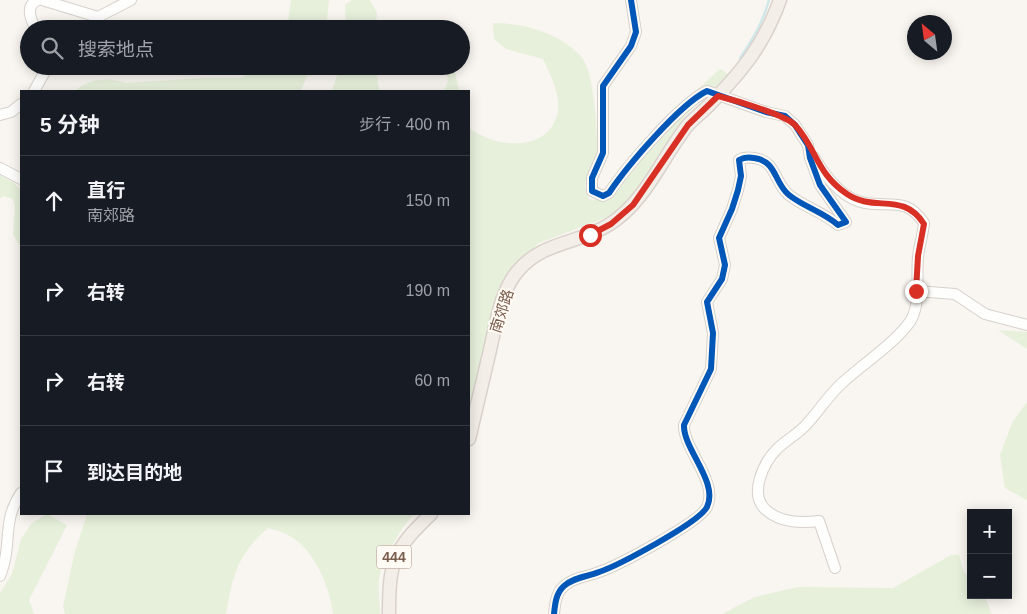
<!DOCTYPE html>
<html lang="zh">
<head>
<meta charset="utf-8">
<style>
  :root { --surface:#171b24; --page:#20242c; --text:#f1f3f6; --muted:#9ea1a6; --line:#363941 }
  body { margin:0; font-family:Helvetica,"Noto Sans SC",sans-serif; background:var(--page); color:var(--text) }
  .controls { position:absolute; right:15px; bottom:15px; display:grid; overflow:hidden; border-radius:0px; box-shadow:0 2px 12px #0003 }
  .controls button { width:45px; height:45px; display:grid; place-items:center; padding:0; border:0; border-bottom:1px solid var(--line); background:var(--surface); color:var(--text); font:25px sans-serif }
  .compass { position:absolute; left:907px; top:15px; width:45px; height:45px; border-radius:50%; background:var(--surface); box-shadow:0 2px 12px #0003; rotate:331deg }
  .stop { position:absolute; width:15px; height:15px; margin:-11px; border:4px solid #d93025; border-radius:50%; background:#fff }
  .stop.end { background:#d93025; border-color:#fff; box-shadow:0 1px 5px #0008 }
  .list { margin:0; padding:0; list-style:none }
  h2 { display:flex; justify-content:space-between; align-items:center; height:65px; margin:0; padding:0 20px; font-size:21px }
  h2 small { font-size:16px; font-weight:400; color:var(--muted) }
  .list li { display:grid; grid-template-columns:32px 1fr auto; gap:15px; align-items:center; box-sizing:border-box; height:90px; padding:0 20px; border-top:1px solid var(--line) }
  .list b { display:block; font-size:19px; white-space:nowrap }
  .list p { margin:0; font-size:16px; white-space:nowrap; color:var(--muted) }
  .list em { font-size:16px; font-style:normal; color:var(--muted) }
  .icon { flex:none; width:28px; height:28px; fill:none; stroke:currentColor; stroke-width:2; stroke-linecap:round; stroke-linejoin:round }
  .map { position:relative; flex:none; width:1027px; height:614px; overflow:hidden }
  .search { position:absolute; background:var(--surface); box-shadow:0 2px 12px #0003; left:20px; top:20px; width:450px; height:55px; display:flex; align-items:center; gap:12px; box-sizing:border-box; padding:0 18px; border-radius:28px; color:var(--muted); font-size:19px }
  .panel { position:absolute; background:var(--surface); box-shadow:0 2px 12px #0003; left:20px; top:90px; width:450px; height:425px; border-radius:0px }
  .map>svg:first-child { display:block }
</style>
</head>
<body>
<div class="map">
<svg width="1027" height="614" viewBox="0 0 1027 614">
  <rect width="100%" height="100%" fill="#f9f5f0"/>
  <g fill="#e7f0db">
    <polygon points="291,0 329,0 326,29 287,29"/>
    <polygon points="352,0 370,0 377,13 375,29 346,29 345,5"/>
    <path d="M493,23C524,23 563,34 583,59C594,75 598,133 597,153C596,173 578,175 589,199L600,200L688,98L720,69L728,74C714,90 695,104 682,121C666,142 630,216 605,218L539,243L512,268L469,413V128C473,132 480,134 485,137C512,149 552,146 558,111C560,93 550,74 543,59L506,49L494,39Z"/>
    <path d="M270,66H311L301,91H75C89,78 109,77 126,83L202,78H240Z"/>
    <polygon points="340,66 376,66 379,91 332,91"/>
    <polygon points="445,66 452,66 455,71 459,91 444,91 448,81"/>
    <polygon points="0,175 14,183 21,190 20,246 13,234 15,206 13,199 4,196 0,198"/>
    <polygon points="998,330 1027,332 1027,349"/>
    <polygon points="1027,402 1027,500 1005,488 1000,455 1013,421"/>
    <polygon points="47,514 67,525 29,600 34,614 0,614 0,593 12,574 21,539 32,523"/>
    <path d="M87,514H415C402,525 384,557 380,575C377,586 380,602 380,614H333C331,591 316,555 297,541C289,534 279,531 268,528C237,555 233,575 226,614H65L63,607L74,555Z"/>
    <polygon points="951,555 959,555 964,572 971,580 971,595 984,595 992,614 722,614 755,597 798,587 893,588"/>
  </g>
  <g fill="none" stroke-linecap="round" stroke-linejoin="round">
    <path stroke="#d0e8ea" stroke-width="2.5" d="M740,58C753,40 763,22 769,0"/>
    <g stroke="#d7d1cb" stroke-width="12">
      <g id="minor">
        <polyline points="42,0 98,17 131,0"/>
        <path d="M36,29C30,19 25,5 38,0"/>
        <polyline points="34,91 48,66"/>
        <polyline points="0,115 11,112 21,104"/>
        <path d="M814,157C825,176 842,199 865,203C891,207 907,197 924,223C923,235 919,246 918,257C916,277 921,302 911,320C898,341 859,367 841,384C827,397 817,414 804,427C796,435 785,441 777,449C764,462 748,494 766,510C781,523 800,523 819,521L835,568"/>
        <polyline points="0,168 21,179"/>
        <polyline points="916,291 955,294 985,314 1027,325"/>
        <path d="M0,576C13,545 1,522 21,493"/>
        <path d="M554,614C555,604 556,593 564,586C574,577 587,577 599,572C617,566 699,523 707,507C719,482 683,449 684,425L711,369L713,333L707,302L722,279L725,265L719,238L732,209L738,190L741,176L739,160C744,157 749,157 754,158C777,161 774,183 789,195C804,207 823,212 838,225L846,222L820,185L810,158L808,145L795,125L785,116L766,112L707,91C680,104 627,166 609,193L603,196L592,191V178L603,153V86L631,46L636,32L631,0"/>
      </g>
    </g>
    <g stroke="#dad1cc" stroke-width="15">
      <g id="major">
        <path d="M469,439C476,409 483,380 490,350C496,324 500,293 517,272C542,241 579,244 610,224C645,202 662,158 687,126C694,118 704,111 711,103C744,69 764,44 780,0"/>
        <path d="M389,614C389,562 393,550 431,514"/>
      </g>
    </g>
    <use href="#minor" stroke="#fefefd" stroke-width="10"/>
    <use href="#major" stroke="#f3eee8" stroke-width="12"/>
    <g stroke="#fffaf3" stroke-width="9">
      <path id="cycleway" d="M554,614C555,604 556,593 564,586C574,577 587,577 599,572C617,566 699,523 707,507C719,482 683,449 684,425L711,369L713,333L707,302L722,279L725,265L719,238L732,209L738,190L741,176L739,160C744,157 749,157 754,158C777,161 774,183 789,195C804,207 823,212 838,225L846,222L820,185L810,158L808,145L795,125L785,116L766,112L707,91C680,104 627,166 609,193L603,196L592,191V178L603,153V86L631,46L636,32L631,0"/>
    </g>
    <use href="#cycleway" stroke="#0057b8" stroke-width="6"/>
  </g>
  <g fill="none" stroke-linecap="round" stroke-linejoin="round">
    <path stroke="#d93025" stroke-width="6" d="M590,235L611,224L633,205L688,125L718,96C734,100 786,115 795,125C817,149 816,173 847,194C875,213 903,191 924,224L918,256L916,291"/>
  </g>
  <g text-anchor="middle" stroke-width="4" stroke-linejoin="round" paint-order="stroke">
    <rect fill="#fffaf3" stroke="#a28b7f" stroke-width="1" x="376.5" y="545.5" width="35" height="23" rx="4"/>
    <g font-size="14" font-weight="bold" fill="#7a5c4d">
      <text x="394" y="562">444</text>
    </g>
    <g font-size="15" fill="#7a5c4d" stroke="#fffaf3">
      <text transform="translate(502 311) rotate(-72)" y="5">南郊路</text>
    </g>
  </g>
</svg>
<div class="controls">
<button>+</button>
<button>−</button>
</div>
<svg class="compass" viewBox="-18 -18 36 36"><path d="M0-13l5 13h-10z" fill="#e53935"/><path d="M0 13l5-13h-10z" fill="#9ea1a6"/></svg>
<div class="stop" style="left:590px;top:235px"></div>
<div class="stop end" style="left:916px;top:291px"></div>
<div class="search"><svg class="icon" aria-label="search" viewBox="0 0 24 24"><circle cx="10" cy="10" r="6"/><path d="M15 15l6 6"/></svg>搜索地点</div>
<section class="panel">
<h2>5 分钟<small>步行 · 400 m</small></h2>
<ul class="list">
<li><svg class="icon" aria-label="ahead" viewBox="0 0 24 24"><path d="M12 20V5M6 11l6-6 6 6"/></svg><div><b>直行</b><p>南郊路</p></div><em>150 m</em></li>
<li><svg class="icon" aria-label="right" viewBox="0 0 24 24"><path d="M7 20v-9h11M14 6l5 5-5 5"/></svg><div><b>右转</b></div><em>190 m</em></li>
<li><svg class="icon" aria-label="right" viewBox="0 0 24 24"><path d="M7 20v-9h11M14 6l5 5-5 5"/></svg><div><b>右转</b></div><em>60 m</em></li>
<li><svg class="icon" aria-label="arrive" viewBox="0 0 24 24"><path d="M6 21V4h12l-3 4 3 4H6"/></svg><div><b>到达目的地</b></div></li>
</ul>
</section>
</div>
</body>
</html>
